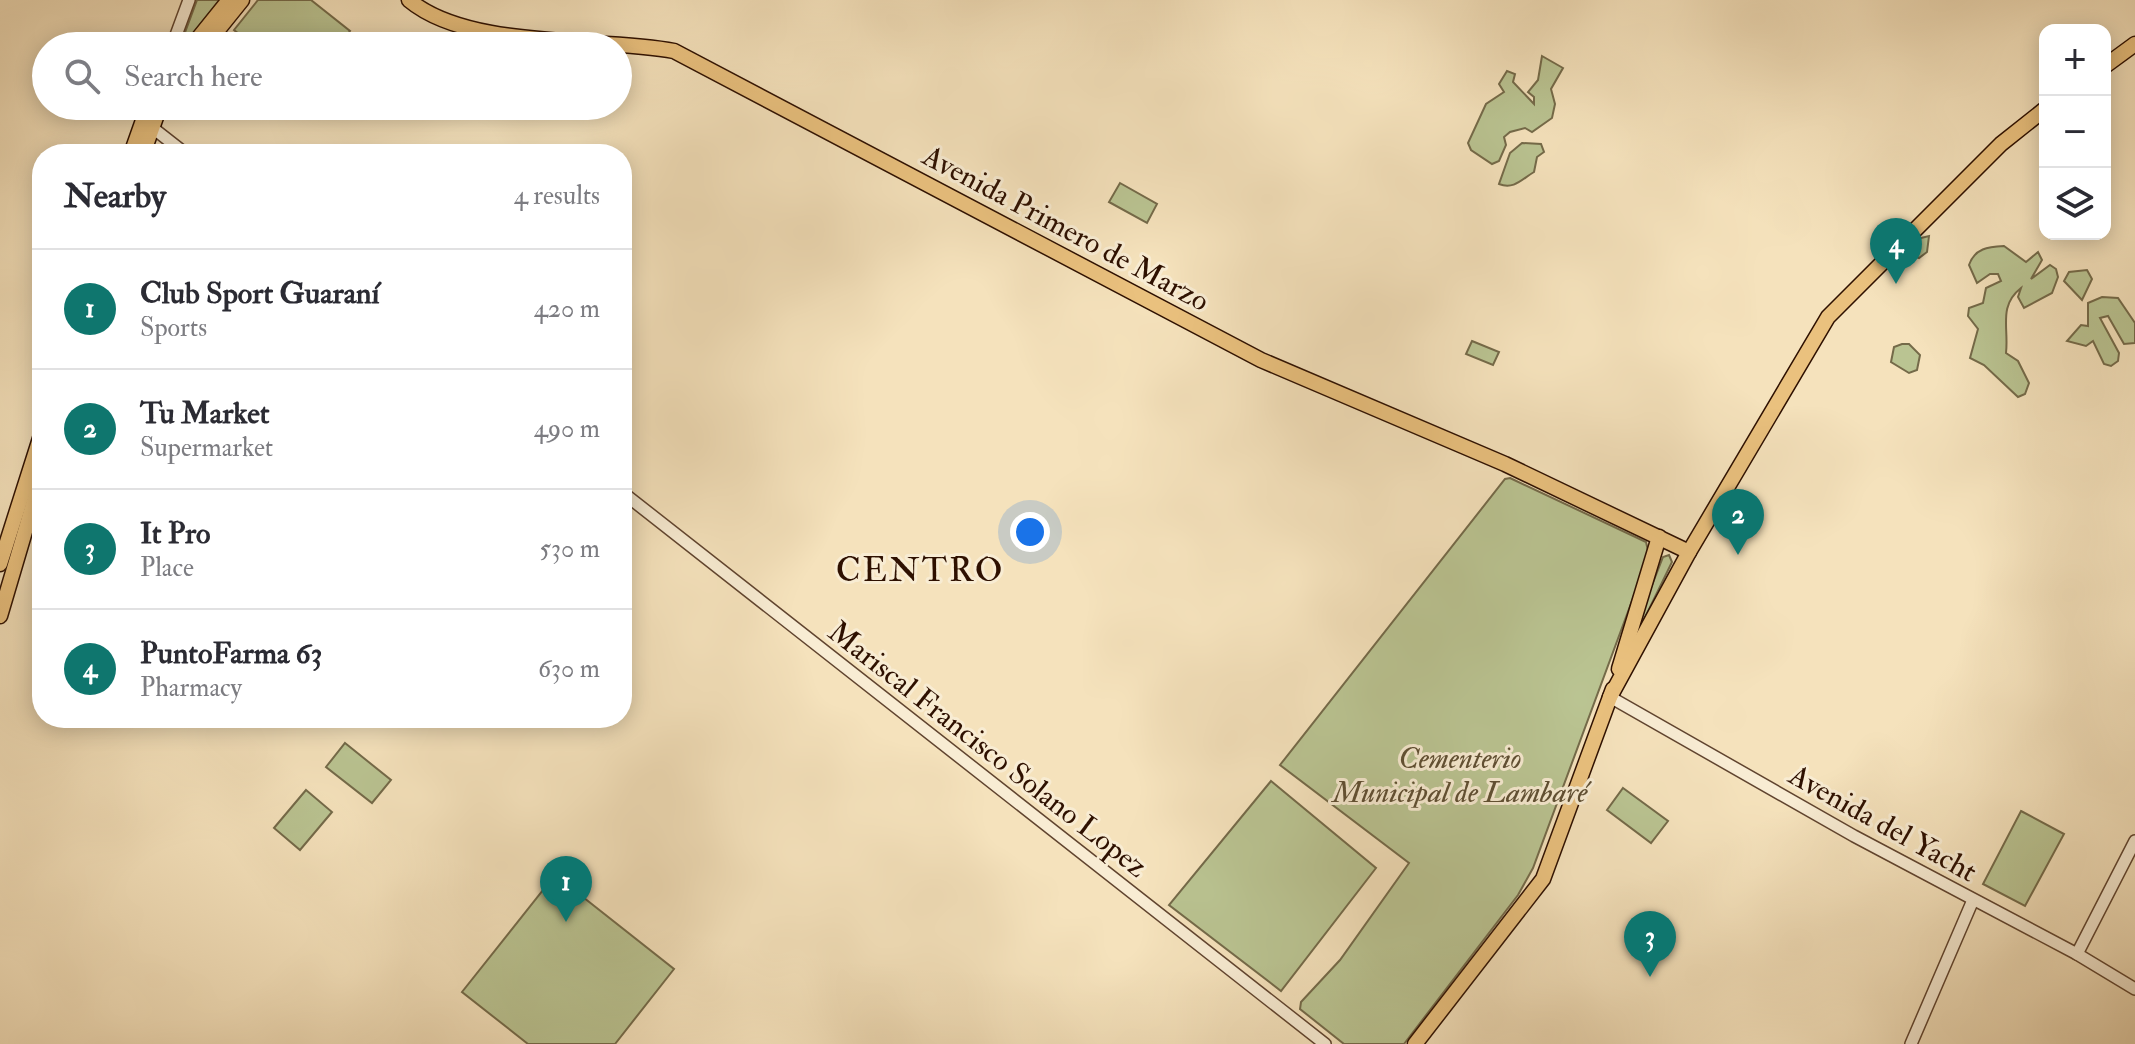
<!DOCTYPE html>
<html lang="en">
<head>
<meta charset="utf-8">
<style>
  :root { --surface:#fff; --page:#f2f2f3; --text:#2b2b33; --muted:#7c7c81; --line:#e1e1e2; --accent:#0f766e }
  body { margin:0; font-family:"IM FELL Double Pica",serif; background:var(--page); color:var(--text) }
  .controls { position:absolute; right:24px; top:24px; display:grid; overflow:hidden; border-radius:16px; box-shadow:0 4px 20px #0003 }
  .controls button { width:72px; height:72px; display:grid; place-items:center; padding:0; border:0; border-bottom:2px solid var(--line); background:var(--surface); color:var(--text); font:40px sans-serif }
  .you { position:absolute; left:1030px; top:532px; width:28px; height:28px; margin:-20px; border:6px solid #fff; border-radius:50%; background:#1a73e8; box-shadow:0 0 0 12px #1a73e833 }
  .badge { display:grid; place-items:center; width:52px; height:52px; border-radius:50%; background:var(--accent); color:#fff; font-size:26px; font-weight:700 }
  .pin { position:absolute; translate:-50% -66px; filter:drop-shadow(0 2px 4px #0008) }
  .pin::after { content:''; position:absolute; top:42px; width:28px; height:24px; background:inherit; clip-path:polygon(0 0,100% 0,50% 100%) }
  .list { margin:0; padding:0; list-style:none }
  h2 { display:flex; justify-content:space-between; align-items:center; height:104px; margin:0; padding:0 32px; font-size:34px }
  h2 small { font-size:26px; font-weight:400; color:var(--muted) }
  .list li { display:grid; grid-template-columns:52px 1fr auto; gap:24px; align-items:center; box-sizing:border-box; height:120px; padding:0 32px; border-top:2px solid var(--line) }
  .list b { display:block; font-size:30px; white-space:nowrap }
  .list p { margin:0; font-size:26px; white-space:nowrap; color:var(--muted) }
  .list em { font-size:26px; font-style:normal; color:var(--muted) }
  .icon { flex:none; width:44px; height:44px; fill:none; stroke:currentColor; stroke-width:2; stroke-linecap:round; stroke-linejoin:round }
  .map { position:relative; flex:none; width:2135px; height:1044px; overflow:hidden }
  .search { position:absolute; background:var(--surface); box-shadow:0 4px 20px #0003; left:32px; top:32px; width:600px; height:88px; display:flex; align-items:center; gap:20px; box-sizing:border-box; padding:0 28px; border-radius:44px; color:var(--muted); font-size:30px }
  .panel { position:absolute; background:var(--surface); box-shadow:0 4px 20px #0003; left:32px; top:144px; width:600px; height:584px; border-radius:32px }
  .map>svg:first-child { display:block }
</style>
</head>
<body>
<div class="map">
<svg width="2135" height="1044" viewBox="0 0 2135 1044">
  <rect width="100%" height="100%" fill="#f5e2bc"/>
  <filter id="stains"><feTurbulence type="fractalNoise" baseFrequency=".0025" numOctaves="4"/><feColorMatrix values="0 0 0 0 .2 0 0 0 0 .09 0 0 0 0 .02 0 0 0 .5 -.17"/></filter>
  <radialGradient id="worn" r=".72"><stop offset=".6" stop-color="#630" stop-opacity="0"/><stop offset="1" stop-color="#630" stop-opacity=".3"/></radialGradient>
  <g fill="#bac492" stroke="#746a49" stroke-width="2">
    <polygon points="197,0 222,0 186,46 180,46"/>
    <polygon points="258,0 311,0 350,31 338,46 254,46 234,30"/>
    <polygon points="1542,56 1563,68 1551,89 1555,104 1552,118 1532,132 1525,128 1510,132 1504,137 1506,145 1499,161 1492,164 1471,150 1468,143 1486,104 1504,92 1499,84 1507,71 1515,74 1513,82 1534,104 1534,97 1528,92 1538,80"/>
    <path d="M1522,143L1541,144L1544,152L1537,157L1534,172C1522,179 1514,190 1499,184L1510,153Z"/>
    <polygon points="1120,183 1157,204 1147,223 1109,202"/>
    <polygon points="1929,236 1927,252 1919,258 1911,255 1909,248 1917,239"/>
    <path d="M2004,246L2026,262L2038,252L2042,260L2031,279L2050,265L2056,269L2058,277L2052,293L2024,308L2018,297L2021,288C1998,306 2009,328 2006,353L2018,361L2029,383L2025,394L2018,397L1984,365L1970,358L1978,329L1968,316L1969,308L1983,303L1986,288L2001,281L1998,274H1990L1977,283L1969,265C1975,248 1988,247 2004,246Z"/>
    <polygon points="2087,270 2092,279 2082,300 2064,281 2069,272"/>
    <polygon points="2102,297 2118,298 2135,323 2135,343 2124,344 2108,316 2100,318 2119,353 2118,361 2111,366 2104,364 2093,341 2086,346 2067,341 2081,325 2088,326 2088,303"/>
    <polygon points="1472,341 1499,352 1493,365 1466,354"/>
    <polygon points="1902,344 1909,344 1920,355 1917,370 1909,373 1891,362 1894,347"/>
    <polygon points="1510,478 1646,542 1649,555 1533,868 1518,895 1404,1044 1344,1044 1300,1009 1301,1002 1340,960 1409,863 1280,765 1505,479"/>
    <polygon points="1669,555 1672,562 1636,636 1633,634 1663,557"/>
    <polygon points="345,743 391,780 372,803 326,767"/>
    <polygon points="1271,781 1376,868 1281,991 1169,905"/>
    <polygon points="1623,788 1668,821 1651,843 1607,810"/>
    <polygon points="306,790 332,812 300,850 274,828"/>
    <polygon points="2021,811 2064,834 2025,906 1983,884"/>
    <polygon points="555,875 674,969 615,1044 528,1044 462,992"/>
  </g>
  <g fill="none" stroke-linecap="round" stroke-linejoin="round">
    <g stroke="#60442f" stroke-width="14">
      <g id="minor">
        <polyline points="172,46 189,0"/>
        <polyline points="149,125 186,154"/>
        <polyline points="622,492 1325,1044"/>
        <polyline points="1610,697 1854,836 2077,954 2135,989"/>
        <polyline points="2077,954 2135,841"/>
        <polyline points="1911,1044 1973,900"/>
      </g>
    </g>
    <g stroke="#2e1000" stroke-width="17">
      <g id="major">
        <path d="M409,0C469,50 599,37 674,51L1261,360L1505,464L1689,552"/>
        <polyline points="192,46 229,0"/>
        <polyline points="205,46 242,0"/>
        <polyline points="2105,66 2135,44"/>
        <polyline points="131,154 148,106"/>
        <polyline points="143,154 160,106"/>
        <polyline points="0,564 42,432"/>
        <polyline points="0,616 42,474"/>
        <polyline points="1619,669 1659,537"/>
        <polyline points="1610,697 1689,552 1828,317 2001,144 2045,109"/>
        <polyline points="1415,1044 1543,879 1613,689"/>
      </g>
    </g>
    <use href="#minor" stroke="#f8ecd3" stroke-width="11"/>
    <use href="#major" stroke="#eac17e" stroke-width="14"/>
  </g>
  <g text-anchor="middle" stroke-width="6" stroke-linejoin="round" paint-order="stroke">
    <g font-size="30" fill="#2e1000" stroke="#f8ecd3">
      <text transform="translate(1066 228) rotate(28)" y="10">Avenida Primero de Marzo</text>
      <text transform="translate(988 749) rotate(38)" y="10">Mariscal Francisco Solano Lopez</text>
      <text transform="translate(1883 823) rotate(29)" y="10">Avenida del Yacht</text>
    </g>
    <g font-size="30" font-style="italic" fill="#5f4f33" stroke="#f8ecd3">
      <text x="1460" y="768">Cementerio<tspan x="1460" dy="34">Municipal de Lambaré</tspan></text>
    </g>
    <g font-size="34" letter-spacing="2" fill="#2e1000" stroke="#f8ecd3">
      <text x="920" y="581">CENTRO</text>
    </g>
  </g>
  <rect width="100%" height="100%" filter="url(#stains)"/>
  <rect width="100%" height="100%" fill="url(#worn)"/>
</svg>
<div class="controls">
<button>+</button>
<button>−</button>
<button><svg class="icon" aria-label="layers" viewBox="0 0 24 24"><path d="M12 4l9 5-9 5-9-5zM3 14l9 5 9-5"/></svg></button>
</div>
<div class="you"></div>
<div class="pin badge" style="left:566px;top:922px">1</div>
<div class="pin badge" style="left:1738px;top:555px">2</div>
<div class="pin badge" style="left:1650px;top:977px">3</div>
<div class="pin badge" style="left:1896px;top:284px">4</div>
<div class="search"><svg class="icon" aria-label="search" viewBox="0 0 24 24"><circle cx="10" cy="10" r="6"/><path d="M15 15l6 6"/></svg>Search here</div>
<section class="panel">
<h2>Nearby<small>4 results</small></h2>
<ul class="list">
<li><span class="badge">1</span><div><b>Club Sport Guaraní</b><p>Sports</p></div><em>420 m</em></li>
<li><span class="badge">2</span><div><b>Tu Market</b><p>Supermarket</p></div><em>490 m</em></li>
<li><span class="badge">3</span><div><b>It Pro</b><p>Place</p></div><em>530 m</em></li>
<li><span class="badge">4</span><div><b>PuntoFarma 63</b><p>Pharmacy</p></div><em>630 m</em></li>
</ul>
</section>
</div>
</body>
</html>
